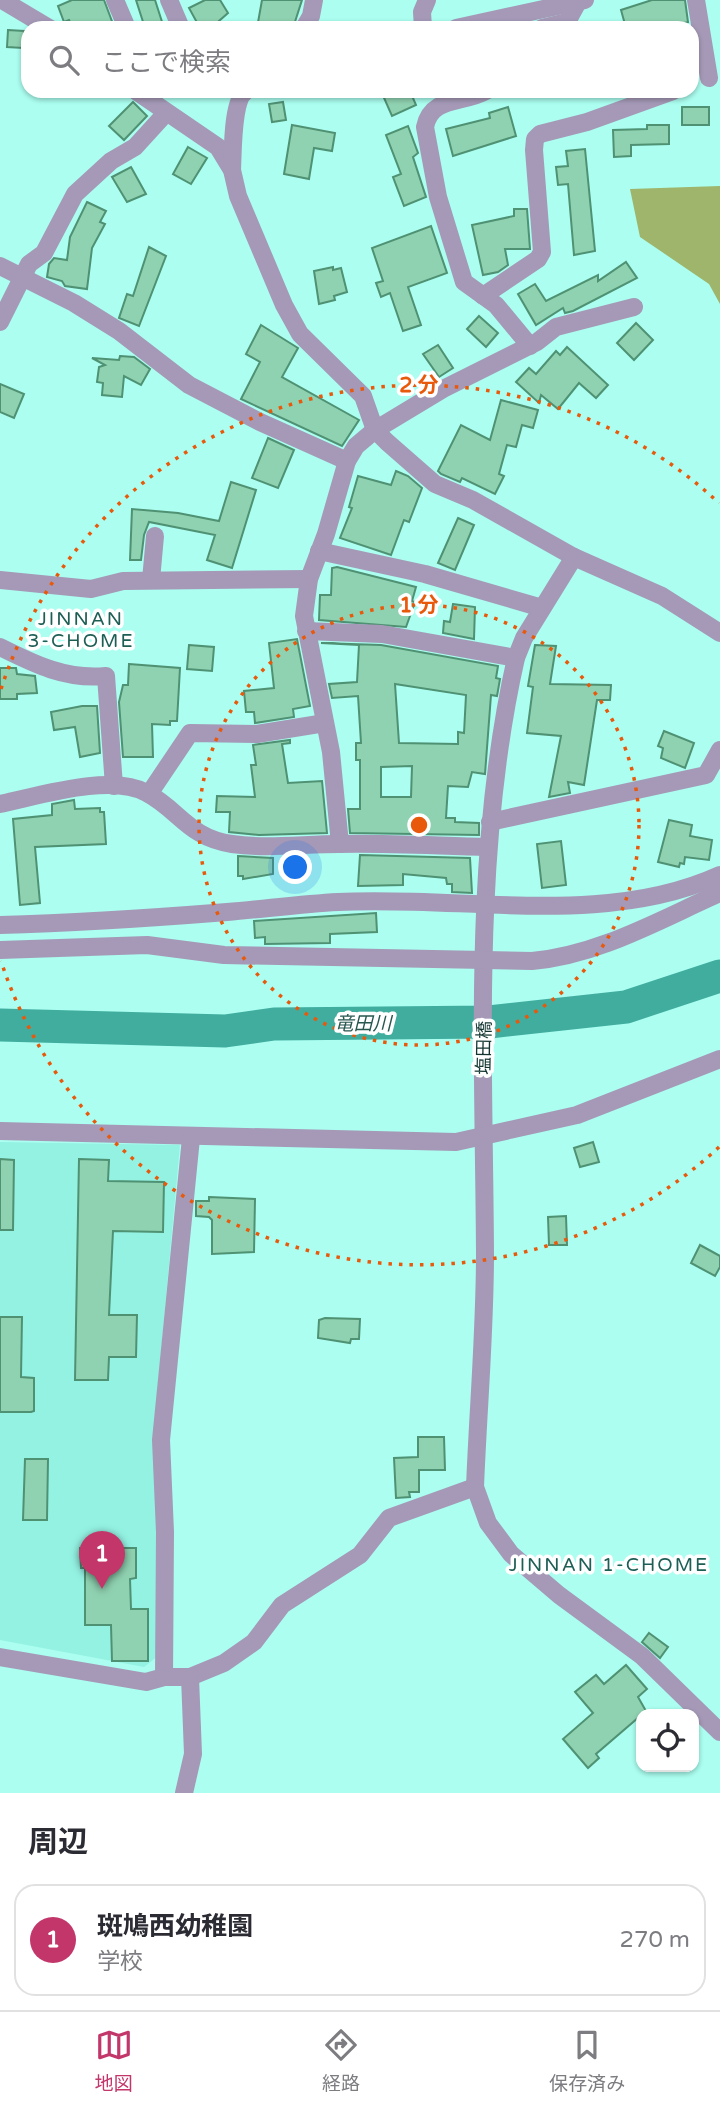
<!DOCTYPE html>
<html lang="ja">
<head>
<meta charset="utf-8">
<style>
  :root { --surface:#fff; --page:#f2f2f3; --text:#2b2b33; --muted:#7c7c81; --line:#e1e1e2; --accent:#c2366a }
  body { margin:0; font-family:"Varela Round","Noto Sans JP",sans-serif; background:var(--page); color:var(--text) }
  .controls { position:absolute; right:21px; bottom:21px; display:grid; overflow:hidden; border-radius:14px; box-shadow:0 2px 5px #0004 }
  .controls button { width:63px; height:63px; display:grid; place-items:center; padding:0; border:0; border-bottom:2px solid var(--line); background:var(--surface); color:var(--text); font:35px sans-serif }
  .you { position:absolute; left:296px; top:868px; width:24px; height:24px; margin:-18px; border:5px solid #fff; border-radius:50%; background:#1a73e8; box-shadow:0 0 0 10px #1a73e833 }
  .badge { display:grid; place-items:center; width:46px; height:46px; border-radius:50%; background:var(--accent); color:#fff; font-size:23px; font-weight:700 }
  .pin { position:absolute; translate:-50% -58px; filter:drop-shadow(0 2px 4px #0008) }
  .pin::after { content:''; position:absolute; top:37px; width:24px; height:21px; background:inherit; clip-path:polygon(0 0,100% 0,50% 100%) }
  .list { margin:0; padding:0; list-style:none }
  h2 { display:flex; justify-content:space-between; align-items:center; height:91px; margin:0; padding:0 28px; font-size:30px }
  h2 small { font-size:23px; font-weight:400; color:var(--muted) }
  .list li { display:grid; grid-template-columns:46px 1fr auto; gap:21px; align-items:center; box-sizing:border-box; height:112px; margin:0 14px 14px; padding:0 14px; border:2px solid var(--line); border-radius:21px }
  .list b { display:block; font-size:26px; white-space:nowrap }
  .list p { margin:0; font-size:23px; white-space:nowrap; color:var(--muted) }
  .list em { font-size:23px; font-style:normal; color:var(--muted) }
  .icon { flex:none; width:38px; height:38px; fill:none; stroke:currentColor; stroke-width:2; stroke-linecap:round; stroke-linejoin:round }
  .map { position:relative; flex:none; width:720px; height:1793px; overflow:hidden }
  .search { position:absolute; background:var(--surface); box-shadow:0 2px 5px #0004; left:21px; right:21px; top:21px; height:77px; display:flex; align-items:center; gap:18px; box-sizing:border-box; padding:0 24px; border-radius:21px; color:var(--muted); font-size:26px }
  .sheet { height:217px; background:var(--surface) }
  nav { display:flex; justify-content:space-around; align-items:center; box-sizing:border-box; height:98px; border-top:2px solid var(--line); background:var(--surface); font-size:19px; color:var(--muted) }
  nav a { display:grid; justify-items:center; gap:4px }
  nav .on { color:var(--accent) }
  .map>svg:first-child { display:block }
</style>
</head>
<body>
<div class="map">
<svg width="720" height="1793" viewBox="0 0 720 1793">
  <rect width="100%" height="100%" fill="#abfef0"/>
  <polygon fill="#94f2e3" points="0,1142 180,1145 153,1439 158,1536 158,1656 144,1667 0,1640"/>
  <polygon fill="#9eb56b" points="720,186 720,304 709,284 640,237 630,189"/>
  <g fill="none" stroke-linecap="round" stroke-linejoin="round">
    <polyline stroke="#40ad9f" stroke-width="33" points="0,1025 225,1031 274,1024 489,1022 626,1007 720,976"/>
  </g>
  <g fill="#8fd2b1" stroke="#4f9173" stroke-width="2" fill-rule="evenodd">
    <polygon points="72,0 104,0 113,24 104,28 73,28 69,20 64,22 58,6"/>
    <polygon points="136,0 155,0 164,28 145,28"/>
    <polygon points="205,0 220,0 228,13 211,28 200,28 189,8"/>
    <polygon points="262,0 302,0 293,28 257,28"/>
    <polygon points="652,0 685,0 688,22 668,28 626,28 621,10"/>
    <polygon points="8,30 24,31 23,48 7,47"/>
    <polygon points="381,91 410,91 416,105 392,116"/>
    <polygon points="133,102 147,116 124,140 109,126"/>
    <polygon points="283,102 286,120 272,122 269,104"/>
    <polygon points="508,107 516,136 453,156 446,129 490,118 489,113"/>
    <rect x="682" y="107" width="27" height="18"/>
    <polygon points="292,125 335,133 332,151 314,148 309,179 284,174"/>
    <polygon points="647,125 669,125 669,144 631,145 631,156 614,157 613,130 647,129"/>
    <polygon points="408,126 418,153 413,157 426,197 404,206 393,177 401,174 386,135"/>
    <polygon points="188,147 207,158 191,184 173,174"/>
    <polygon points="585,149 595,251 574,255 568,184 558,185 556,167 568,166 566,151"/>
    <polygon points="131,167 146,194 127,202 112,177"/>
    <polygon points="87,202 106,211 100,222 105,224 92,248 87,289 65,286 62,281 47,277 49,264 54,258 67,260 70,237"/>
    <polygon points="514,209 527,209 530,249 505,249 508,265 498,272 483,275 472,225 514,216"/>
    <polygon points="431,226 447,273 408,287 421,325 403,331 390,293 381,297 376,283 383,281 372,248"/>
    <polygon points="149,247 166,256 139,326 119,318 127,294 133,296"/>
    <polygon points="626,262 637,278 573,311 565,313 563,308 536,325 518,294 535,284 546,301 598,275 598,281"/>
    <polygon points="333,267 333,270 341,268 347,292 334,296 335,300 319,304 314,271"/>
    <polygon points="479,316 498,333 486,347 467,329"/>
    <polygon points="636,323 653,340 634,360 617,343"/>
    <polygon points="261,325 298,348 282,377 359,420 342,446 241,399 260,362 246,354"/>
    <polygon points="438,345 453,368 439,377 423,354"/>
    <polygon points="567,347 608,385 596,398 579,383 558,409 541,395 539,403 516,382 529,368 536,374 556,351 560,355"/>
    <polygon points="120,356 134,357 150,369 141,385 124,376 122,397 102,395 103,383 97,382 99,367 105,365 92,358 119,360"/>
    <polygon points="0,384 24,394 14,418 0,412"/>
    <polygon points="501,400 538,410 533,428 522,425 516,447 507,445 499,474 504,476 495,494 462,478 460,482 441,474 438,471 461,425 490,440"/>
    <polygon points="268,438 294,450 278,488 252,478"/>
    <polygon points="396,471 408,476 422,488 409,522 404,520 391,555 340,538 352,508 349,507 358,476 391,485"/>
    <polygon points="231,482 256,490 232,568 207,560 215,535 149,522 144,535 141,560 130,560 132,509 178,513 219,521"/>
    <polygon points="458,518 474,525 455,570 438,563"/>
    <polygon points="337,567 416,587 412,601 415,602 406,627 319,620 320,595 331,595 332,568"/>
    <polygon points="453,604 475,607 474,639 443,633 444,621 450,622"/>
    <polygon points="297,639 310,706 293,709 294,717 255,723 254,712 246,712 244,691 274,688 269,643"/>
    <path d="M321,643L381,645L498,666L496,678L500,679L497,696L491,695L485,774L472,772L468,787L448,786L446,818H455V822L479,823V835L350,833L348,809H360V760H356V743H361L358,696L332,698L329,684L357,682L359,645ZM395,684L466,695L464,733L458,732V744L399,743ZM412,766L411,797H381V767Z"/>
    <polygon points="189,645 214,647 212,671 187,669"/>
    <polygon points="535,645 556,646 550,684 611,685 610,700 597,700 584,785 568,782 570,793 549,797 561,736 527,733 533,687 528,686"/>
    <polygon points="129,664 180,668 177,721 170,721 170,725 152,724 153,757 123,757 119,702 123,685 128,685"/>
    <polygon points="0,668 16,668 17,674 35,676 37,693 17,694 17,699 0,699"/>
    <polygon points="82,706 97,706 100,753 80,757 75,727 54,730 51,712"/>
    <polygon points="664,731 694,743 685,768 661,758 663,748 658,746"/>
    <polygon points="290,740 290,743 282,744 288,783 322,781 327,833 259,835 229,832 230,812 216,812 217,796 255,797 251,765 256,765 253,745"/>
    <polygon points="74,800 75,809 100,808 100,812 104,812 106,844 35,847 40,903 20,905 13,819 52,815 52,804"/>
    <polygon points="669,820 692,825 690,836 712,840 709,860 685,857 684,864 680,863 679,867 658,862"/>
    <polygon points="561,841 566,885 542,888 537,844"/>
    <polygon points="360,855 470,858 472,893 452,892 452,884 447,884 446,878 403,874 403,885 358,886"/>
    <polygon points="238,856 273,858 273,874 243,879 243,876 238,876"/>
    <polygon points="376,913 377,932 330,934 330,943 265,944 265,937 255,938 254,921"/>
    <polygon points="593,1142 599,1162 580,1167 574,1148"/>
    <polygon points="0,1159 14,1160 13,1230 0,1230"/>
    <polygon points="79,1159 109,1160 108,1181 164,1182 163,1232 113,1231 109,1315 137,1315 136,1357 109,1357 108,1380 75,1380"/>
    <polygon points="209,1197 255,1199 254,1252 212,1254 212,1220 209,1217 196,1216 196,1201 209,1201"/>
    <polygon points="566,1216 567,1245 549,1245 548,1217"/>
    <polygon points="700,1245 720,1256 720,1267 715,1276 691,1263"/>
    <polygon points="0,1317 22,1317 21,1377 34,1378 34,1411 31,1412 0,1412"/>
    <polygon points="325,1318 360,1319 359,1339 351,1339 350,1343 318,1338 319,1320"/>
    <polygon points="418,1437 444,1437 445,1470 419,1470 419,1492 409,1492 410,1497 396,1498 394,1458 418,1457"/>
    <polygon points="25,1459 48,1459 47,1520 23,1520"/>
    <polygon points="80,1548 136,1548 136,1578 130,1579 131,1609 148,1609 148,1661 112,1661 111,1625 85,1625 85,1568 81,1568"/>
    <polygon points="649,1633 668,1647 660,1658 642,1642"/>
    <polygon points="626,1665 647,1689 638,1697 646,1711 596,1754 599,1758 588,1768 563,1739 593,1713 575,1692 596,1675 604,1684"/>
  </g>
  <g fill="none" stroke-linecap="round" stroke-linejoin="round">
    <g stroke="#a599b7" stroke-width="18">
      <polyline points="2,0 49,28"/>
      <polyline points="115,0 127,28"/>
      <polyline points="169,0 181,28"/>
      <polyline points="696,0 709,78"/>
      <polyline points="304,28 311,16 314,0"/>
      <polyline points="423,28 422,12 427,0"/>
      <polyline points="456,28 585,0"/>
      <polyline points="542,28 567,22 579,0"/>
      <polyline points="136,91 218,147 232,170 238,196 284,305 300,334 363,396 375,430 387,442 435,484 473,500 574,557 662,596 720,633"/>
      <path d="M486,91C463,104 431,96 425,127L438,197L464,282L496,305L530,346"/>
      <path d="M232,170C233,152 232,100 246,91"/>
      <polyline points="0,266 74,303 119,331 189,385 260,422 347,461"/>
      <polyline points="483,296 538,259 542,252 534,150 535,139 540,134 587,122 673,91"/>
      <polyline points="0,322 29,264 44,253 75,194 111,161 135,147 166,113"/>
      <polyline points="319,551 425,574 542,608"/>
      <path d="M574,557L524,638L516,658C472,852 484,1057 485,1254C485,1332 478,1410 475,1487L488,1523L511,1554L559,1595L642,1656L720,1732"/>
      <polyline points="0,580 91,589 123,581 309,579"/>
      <polyline points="151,580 155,536"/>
      <polyline points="306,631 382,634 516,658"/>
      <path d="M0,647C34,664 66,680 106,676L114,786"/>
      <polyline points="149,794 190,733 257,734 325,723"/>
      <path d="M0,804C39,796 110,773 147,793C179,810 189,838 232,844C268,849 303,844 339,844C389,843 439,846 488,847"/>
      <polyline points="490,822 706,775 720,750"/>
      <polyline points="340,844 331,752 304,616 309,579 326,534 347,461 356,446 375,430 443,389 537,342 556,327 634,307"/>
      <path d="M0,925C76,923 151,918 227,912C264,909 301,904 338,902C462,895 604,928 720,875"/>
      <path d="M0,950L147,945L224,955L532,961C599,955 659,920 720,893"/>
      <polyline points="0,1131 456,1142 577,1115 720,1059"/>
      <polyline points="0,1657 146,1682 164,1677 165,1532 161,1440 191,1138"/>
      <polyline points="164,1677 190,1677 224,1663 254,1642 282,1605 360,1555 389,1518 475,1487"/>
      <polyline points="184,1793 193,1754 190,1677"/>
    </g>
  </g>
  <g fill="none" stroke="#e8590c" stroke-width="3.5" stroke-dasharray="3.5 7">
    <circle cx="419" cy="825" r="220"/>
    <path d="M719 1147A440 440 0 0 1 1 961M1 689A440 440 0 0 1 719 503"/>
  </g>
  <g text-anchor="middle" stroke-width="7" stroke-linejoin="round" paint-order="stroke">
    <g font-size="18" fill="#123530" stroke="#fff">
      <text transform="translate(484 1048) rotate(-89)" y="6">塩田橋</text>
    </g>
    <g font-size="19" letter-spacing="2" fill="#1d5e55" stroke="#fff">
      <text x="81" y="625">JINNAN<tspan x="81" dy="22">3-CHOME</tspan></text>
      <text x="609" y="1571">JINNAN 1-CHOME</text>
    </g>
    <g font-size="19" font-style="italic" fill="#285750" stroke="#fff">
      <text x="363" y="1030">竜田川</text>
    </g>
  </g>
  <circle cx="419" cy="825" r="10" fill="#e8590c" stroke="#fff" stroke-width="3.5"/>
  <g font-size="21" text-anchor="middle" font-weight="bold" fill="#e8590c" stroke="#fff" stroke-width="7" stroke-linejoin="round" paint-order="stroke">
    <text x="419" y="392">2 分</text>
    <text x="419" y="612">1 分</text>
  </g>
</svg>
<div class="controls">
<button><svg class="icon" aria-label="locate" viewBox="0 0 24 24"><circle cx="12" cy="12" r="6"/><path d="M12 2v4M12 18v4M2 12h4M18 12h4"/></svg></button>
</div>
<div class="you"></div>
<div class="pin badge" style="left:102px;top:1589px">1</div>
<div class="search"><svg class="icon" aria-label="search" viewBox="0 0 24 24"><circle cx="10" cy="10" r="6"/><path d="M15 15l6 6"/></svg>ここで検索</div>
</div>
<section class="sheet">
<h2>周辺<small></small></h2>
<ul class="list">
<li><span class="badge">1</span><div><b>斑鳩西幼稚園</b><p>学校</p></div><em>270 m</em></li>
</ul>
</section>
<nav>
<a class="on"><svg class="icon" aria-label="map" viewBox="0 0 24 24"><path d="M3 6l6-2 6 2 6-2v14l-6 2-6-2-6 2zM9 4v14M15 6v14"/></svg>地図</a>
<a><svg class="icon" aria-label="directions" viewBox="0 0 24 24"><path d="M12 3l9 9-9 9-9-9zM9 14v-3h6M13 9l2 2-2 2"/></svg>経路</a>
<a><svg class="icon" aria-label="saved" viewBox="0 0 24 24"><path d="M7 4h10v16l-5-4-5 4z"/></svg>保存済み</a>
</nav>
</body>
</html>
